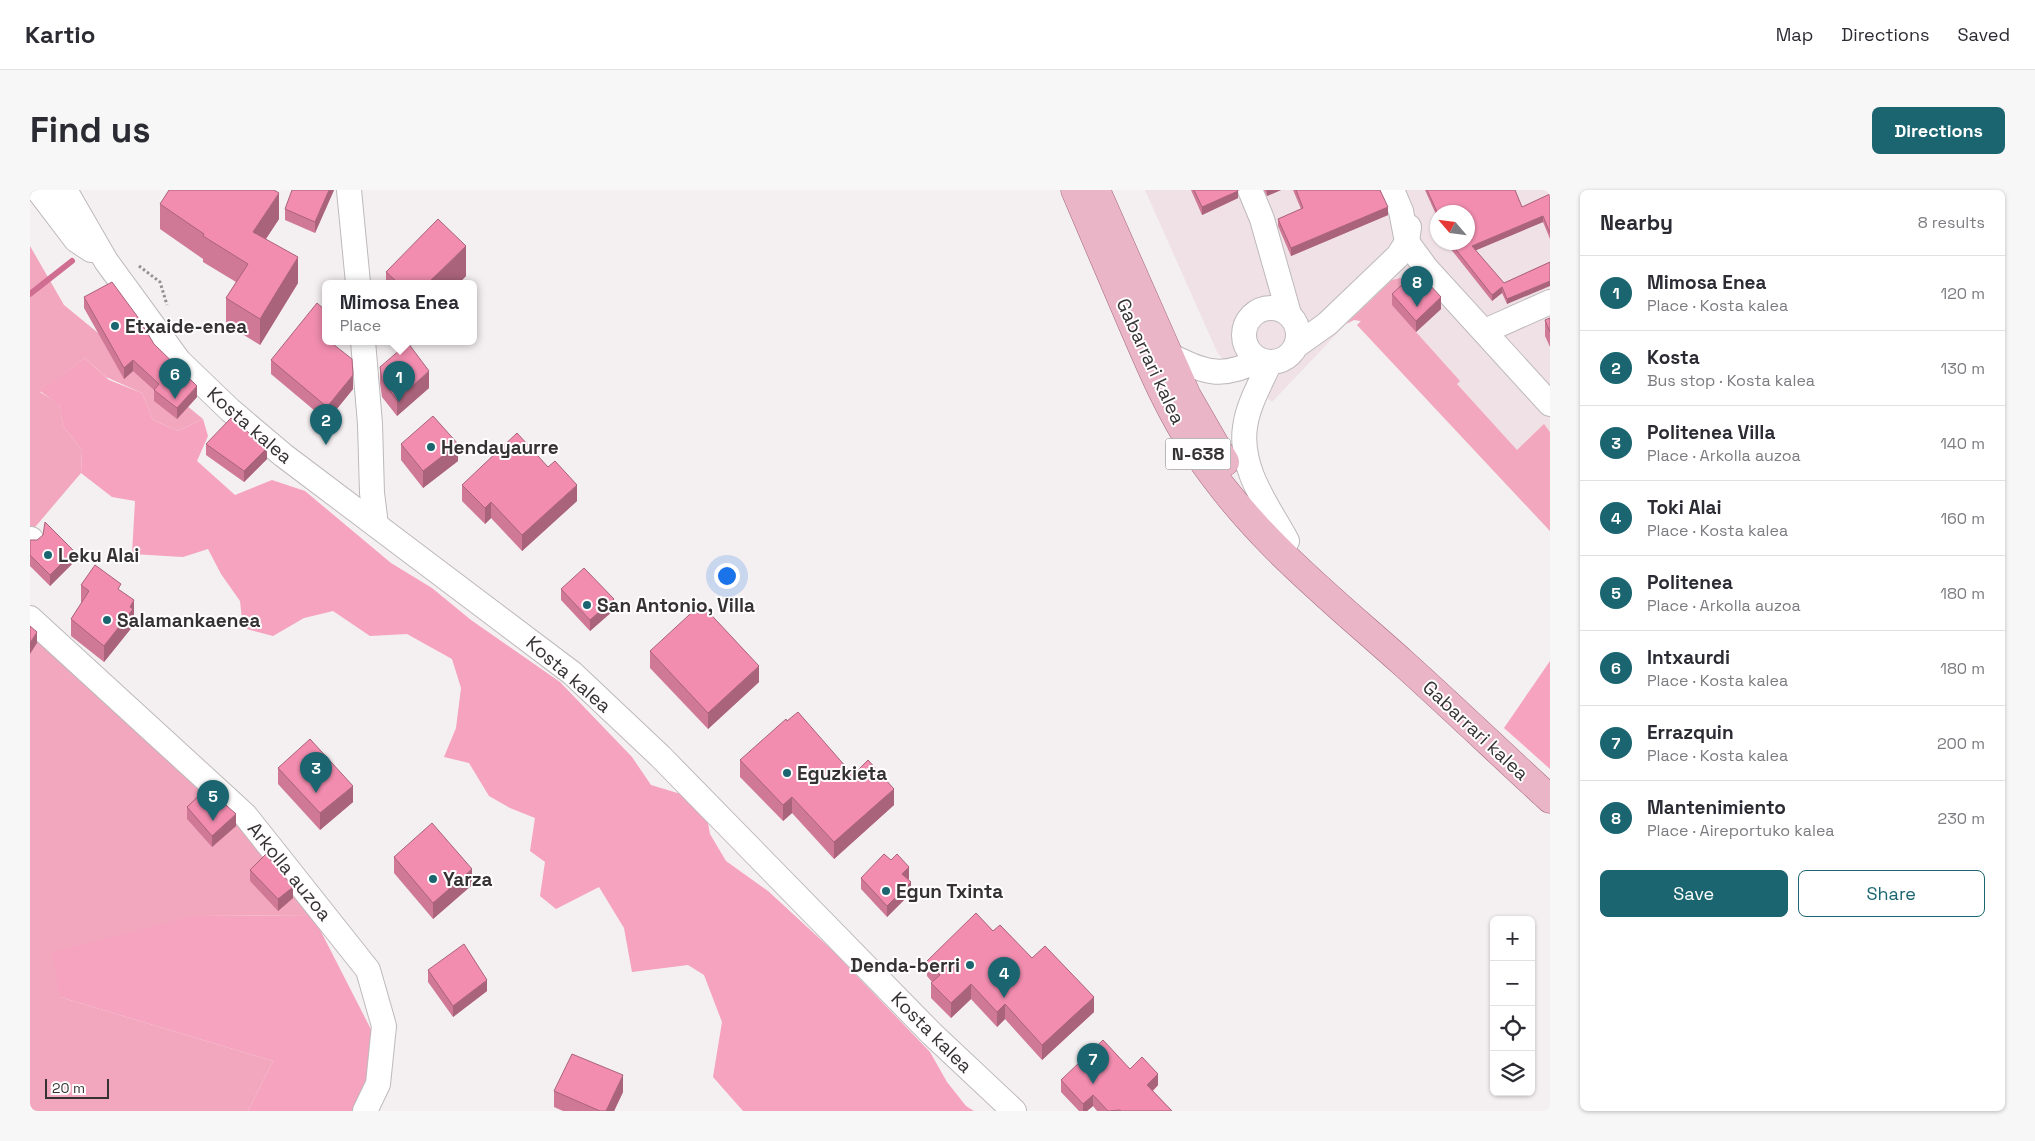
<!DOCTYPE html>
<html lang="en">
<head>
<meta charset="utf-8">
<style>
  :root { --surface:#fff; --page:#f7f7f7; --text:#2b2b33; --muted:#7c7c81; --line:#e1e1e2; --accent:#1a6570 }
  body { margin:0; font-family:"Space Grotesk",sans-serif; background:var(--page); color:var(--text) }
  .controls { position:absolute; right:15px; bottom:15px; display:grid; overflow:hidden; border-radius:8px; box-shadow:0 1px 4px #0004 }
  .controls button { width:45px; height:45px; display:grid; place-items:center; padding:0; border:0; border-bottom:1px solid var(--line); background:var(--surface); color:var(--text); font:25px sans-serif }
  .compass { position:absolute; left:1400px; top:15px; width:45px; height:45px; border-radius:50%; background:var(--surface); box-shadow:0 1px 4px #0004; rotate:298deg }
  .scale { position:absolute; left:15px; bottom:12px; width:64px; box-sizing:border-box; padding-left:5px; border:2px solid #353233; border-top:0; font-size:14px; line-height:18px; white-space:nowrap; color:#353233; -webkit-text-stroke:4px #fffdfd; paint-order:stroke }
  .you { position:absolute; left:696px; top:385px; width:18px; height:18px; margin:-12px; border:4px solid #fff; border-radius:50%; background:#1a73e8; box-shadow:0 0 0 8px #1a73e833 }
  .badge { display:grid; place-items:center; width:32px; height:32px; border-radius:50%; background:var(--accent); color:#fff; font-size:16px; font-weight:700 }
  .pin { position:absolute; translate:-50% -41px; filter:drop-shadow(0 1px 2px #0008) }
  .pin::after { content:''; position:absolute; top:26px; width:18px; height:15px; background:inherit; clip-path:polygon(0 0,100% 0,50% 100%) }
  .popup { position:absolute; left:292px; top:90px; width:155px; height:65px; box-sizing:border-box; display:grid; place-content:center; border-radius:8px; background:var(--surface); filter:drop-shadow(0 1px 4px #0005); font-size:16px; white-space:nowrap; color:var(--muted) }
  .popup b { font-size:19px; color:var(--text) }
  .popup::after { content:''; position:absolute; left:50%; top:100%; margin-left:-10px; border:10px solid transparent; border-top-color:var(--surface) }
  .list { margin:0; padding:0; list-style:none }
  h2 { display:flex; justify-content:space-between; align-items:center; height:65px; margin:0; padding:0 20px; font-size:21px }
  h2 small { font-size:16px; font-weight:400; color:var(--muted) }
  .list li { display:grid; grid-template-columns:32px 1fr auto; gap:15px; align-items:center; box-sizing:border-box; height:75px; padding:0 20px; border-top:1px solid var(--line) }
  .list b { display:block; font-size:19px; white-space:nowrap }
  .list p { margin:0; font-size:16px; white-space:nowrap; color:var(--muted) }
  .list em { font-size:16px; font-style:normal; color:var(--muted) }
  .actions { display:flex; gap:10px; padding:15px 20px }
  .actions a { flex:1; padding:11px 0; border:1px solid var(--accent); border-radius:8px; text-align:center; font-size:18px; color:var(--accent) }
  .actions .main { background:var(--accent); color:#fff }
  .icon { flex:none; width:28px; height:28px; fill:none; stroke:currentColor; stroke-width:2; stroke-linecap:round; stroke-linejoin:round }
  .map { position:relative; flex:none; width:1520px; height:921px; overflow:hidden; border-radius:8px }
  header { display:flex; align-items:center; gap:30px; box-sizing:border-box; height:70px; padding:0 25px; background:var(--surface); border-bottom:1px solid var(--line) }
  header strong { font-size:24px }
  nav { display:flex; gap:28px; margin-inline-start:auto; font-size:18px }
  .intro { display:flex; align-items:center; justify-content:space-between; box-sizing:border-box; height:120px; padding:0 30px }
  h1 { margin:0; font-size:35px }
  .button { padding:12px 22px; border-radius:8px; background:var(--accent); color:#fff; font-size:18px; font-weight:700 }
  main { display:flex; gap:30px; padding:0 30px }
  aside { flex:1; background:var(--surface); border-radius:8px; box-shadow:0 1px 4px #0004 }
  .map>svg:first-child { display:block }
</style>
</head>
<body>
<header>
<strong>Kartio</strong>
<nav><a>Map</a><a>Directions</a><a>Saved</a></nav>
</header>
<div class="intro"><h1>Find us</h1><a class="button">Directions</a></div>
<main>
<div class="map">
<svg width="1520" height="921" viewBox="0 0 1520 921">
  <rect width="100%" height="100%" fill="#f4eff0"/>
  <path fill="#efe1e5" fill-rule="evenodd" d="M1115,0H1520V341L1327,135L1331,131L1324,130L1316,134L1242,212L1188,164ZM1408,22H1438V52H1408Z"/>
  <g fill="#f2a7bf">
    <polygon points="0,56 34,115 173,229 148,241 123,230 112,203 76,187 55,168 10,202 29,214 33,236 52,260 51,283 0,343"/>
    <polygon points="1370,88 1381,91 1386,142 1430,191 1427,194 1487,260 1514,234 1520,242 1520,341 1327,135 1331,131 1324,130 1316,134 1362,90"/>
    <polygon points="0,422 216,625 283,726 166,725 30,807 243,871 218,921 0,921"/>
  </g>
  <g fill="#f5a3be">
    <polygon points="55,168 79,190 112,203 123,230 148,241 173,229 178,246 167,271 205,305 242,290 275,301 361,373 402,398 441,430 530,492 602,567 621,595 674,611 680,644 696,671 738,701 802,760 900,862 917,892 936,916 944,921 713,921 683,887 692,832 674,785 658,775 602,782 594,738 569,697 526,719 510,706 515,672 500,661 505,628 480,618 459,606 439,573 414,567 426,538 431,498 422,469 377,444 340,446 303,421 274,428 243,446 213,438 210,411 191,384 178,359 153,367 102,364 105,311 82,307 51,283 52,260 33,236 29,215 10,201"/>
    <polygon points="1520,471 1520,579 1474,538"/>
    <polygon points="166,725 283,726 351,859 328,921 218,921 243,871 30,807 22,762"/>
  </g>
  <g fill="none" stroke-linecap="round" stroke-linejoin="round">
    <polyline stroke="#cf6e90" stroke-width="6" points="0,104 42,71"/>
    <g stroke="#beb9ba" stroke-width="26">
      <g id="minor">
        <polyline points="8,0 46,50 61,60"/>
        <polyline points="35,0 76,71 149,171 200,220 253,265 542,483 631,567 902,844 984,921"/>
        <polyline points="319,0 328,93"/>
        <polyline points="1220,0 1232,29 1259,124"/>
        <polyline points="1362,0 1371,21 1377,52 1396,78 1520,214"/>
        <circle cx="1241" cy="145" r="27"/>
        <polyline points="1455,141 1520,112"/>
        <polyline points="333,151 340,234 342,303 346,335"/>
        <polyline points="1266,156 1297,134 1368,66 1377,52 1379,37"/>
        <path d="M1137,164C1174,182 1191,190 1229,170"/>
        <path d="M1240,172C1231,193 1218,214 1215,237C1209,279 1238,316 1257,351"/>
        <polyline points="0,349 1,349"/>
        <polyline points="0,428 215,625 338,780 354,836 348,894 335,921"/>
      </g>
    </g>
    <g stroke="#a2677a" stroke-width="29">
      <g id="major">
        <path d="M1045,0C1064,44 1082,87 1101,131C1120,175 1139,221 1166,261C1223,347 1297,405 1372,472C1422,517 1471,564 1520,609"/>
        <polyline points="1066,0 1157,206 1195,272"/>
      </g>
    </g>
    <polyline stroke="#949091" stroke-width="3" stroke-dasharray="2.5 2.5" stroke-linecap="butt" points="109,76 130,92 137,115"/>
    <use href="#minor" stroke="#fff" stroke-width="24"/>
    <use href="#major" stroke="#eab5c7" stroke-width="28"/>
  </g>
  <g fill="#d07997">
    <polygon points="304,0 285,43 255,30 255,19"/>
    <polygon points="1161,0 1208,0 1208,8 1172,25"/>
    <polygon points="1234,0 1251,0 1237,6"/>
    <polygon points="1263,0 1350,0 1358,25 1261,66 1248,36 1248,29 1271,19"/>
    <polygon points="1395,0 1485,0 1492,17 1520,4 1520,49 1513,32 1445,60 1474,93 1520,72 1477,114 1472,103 1462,111 1420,58 1417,52 1438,52 1408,22 1408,29"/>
    <polygon points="130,14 249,29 236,49 268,93 230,155 196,134 196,108 206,92 173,72 173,69 130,39"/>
    <polygon points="356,82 436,86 429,93 356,93"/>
    <polygon points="1362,104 1411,119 1386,142 1362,115"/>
    <polygon points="54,107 124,154 167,207 147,229 124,211 124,200 103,181 94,189 54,118"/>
    <polygon points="1520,128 1520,157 1515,146 1515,130"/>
    <polygon points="241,170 323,199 297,231 241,184"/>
    <polygon points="350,177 399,198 367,226 352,207 350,193"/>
    <polygon points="176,254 237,269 214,292 176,265"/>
    <polygon points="371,254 428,271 393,298 371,270"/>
    <polygon points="432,295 547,311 492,361 461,328 455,334 432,311"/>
    <polygon points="0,350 44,372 20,396 0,376"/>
    <polygon points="51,395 91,401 104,426 103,429 103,436 74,472 41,446 41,429 52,413 51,412"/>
    <polygon points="531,399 584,420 560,441 531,410"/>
    <polygon points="620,461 729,492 678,539 620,478"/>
    <polygon points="710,570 823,585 864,615 804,669 762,623 753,631 710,587"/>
    <polygon points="248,578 323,612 290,640 248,594"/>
    <polygon points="157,617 206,636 182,657 157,629"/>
    <polygon points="364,667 442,695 403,729 364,683"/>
    <polygon points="220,680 263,708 248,721 220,691"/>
    <polygon points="831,688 879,689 878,689 881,703 857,727 831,699"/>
    <polygon points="963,741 1002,768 1064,822 1012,870 975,829 967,837 941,809 921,828 901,808 901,793 902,792 897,786 897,771"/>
    <polygon points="398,780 457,801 423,827 398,792"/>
    <polygon points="1100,879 1128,895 1123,901 1142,921 1067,921 1063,916 1057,921 1049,921 1031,902 1031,890"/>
    <polygon points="524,901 593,902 584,921 533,921 524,917"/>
  </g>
  <g fill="#a9637b">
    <polygon points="299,0 304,0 285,43 285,32"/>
    <polygon points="1237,0 1251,0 1237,6"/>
    <polygon points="1208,1 1208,8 1172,25 1172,17"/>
    <polygon points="249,3 249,29 223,68 223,42"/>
    <polygon points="1358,17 1358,25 1261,66 1261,58"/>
    <polygon points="1513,26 1513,32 1442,62 1442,56"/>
    <polygon points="436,56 436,86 429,93 398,93"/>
    <polygon points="268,67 268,93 230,155 230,129"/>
    <polygon points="1520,91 1520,96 1477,114 1477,109"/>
    <polygon points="1472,97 1472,103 1462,111 1462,105"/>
    <polygon points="1411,107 1411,119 1386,142 1386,131"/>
    <polygon points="297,151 306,151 297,163"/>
    <polygon points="103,170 103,181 94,189 94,178"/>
    <polygon points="399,181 399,198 367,226 367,210"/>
    <polygon points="323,185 323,199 297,231 297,217"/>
    <polygon points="167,196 167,207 147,229 147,218"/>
    <polygon points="428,254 428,271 393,298 393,281"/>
    <polygon points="237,258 237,269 214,292 214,281"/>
    <polygon points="547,295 547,311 492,361 492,345"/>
    <polygon points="461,312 461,328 455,334 455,318"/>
    <polygon points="44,361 44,372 20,396 20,385"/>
    <polygon points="584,409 584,420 560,441 560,430"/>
    <polygon points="104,410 104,426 103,429 103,436 74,472 74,456 100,417"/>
    <polygon points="7,442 7,453 0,464 0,453"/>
    <polygon points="729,476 729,492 678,539 678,523"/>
    <polygon points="323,596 323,612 290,640 290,623"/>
    <polygon points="864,599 864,615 804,669 804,652"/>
    <polygon points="762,607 762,623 753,631 753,615"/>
    <polygon points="206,624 206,636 182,657 182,646"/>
    <polygon points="879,677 879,689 872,695 872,684"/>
    <polygon points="442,679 442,695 403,729 403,713"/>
    <polygon points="881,692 881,703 857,727 857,716"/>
    <polygon points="263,697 263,708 248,721 248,709"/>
    <polygon points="457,790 457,801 423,827 423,816"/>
    <polygon points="941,794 941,809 921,828 921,813"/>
    <polygon points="1064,807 1064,822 1012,870 1012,855"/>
    <polygon points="975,814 975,829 967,837 967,822"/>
    <polygon points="1128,884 1128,895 1117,906 1117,895"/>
    <polygon points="593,885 593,902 584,921 576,921"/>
    <polygon points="1063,905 1063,916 1057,921 1053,921 1053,914"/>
  </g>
  <g fill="#f28db0" stroke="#a9637b">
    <polygon points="139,0 244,0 249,3 223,42 268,67 230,129 196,108 218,74 173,46 174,44 130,14"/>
    <polygon points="262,0 299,0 285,32 255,19"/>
    <polygon points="1164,0 1208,0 1208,1 1172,17"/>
    <polygon points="1266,0 1350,0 1358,17 1261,58 1248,29 1273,18"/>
    <polygon points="1397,0 1485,0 1492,17 1520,4 1520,43 1513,26 1442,56 1474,93 1520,72 1520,91 1477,109 1472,97 1462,105 1420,52 1438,52 1438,22 1408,22 1408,24"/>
    <polygon points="408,29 436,56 398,93 368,93 356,82"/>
    <polygon points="1387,81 1411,107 1386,131 1362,104"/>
    <polygon points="82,92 107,126 124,154 167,196 147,218 124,200 129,194 103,170 94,178 54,107"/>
    <polygon points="287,113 295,120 295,151 299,151 322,169 323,185 297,217 241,170"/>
    <polygon points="1520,128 1520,142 1515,130"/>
    <polygon points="378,153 399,181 367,210 352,190 350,177"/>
    <polygon points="403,226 428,254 393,281 371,254"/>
    <polygon points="201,228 237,258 214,281 176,254"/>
    <polygon points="487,243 518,277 525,271 547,295 492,345 461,312 455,318 432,295"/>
    <polygon points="15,332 44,361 20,385 0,365 0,350 7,350 13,345"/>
    <polygon points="65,375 91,394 88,399 104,410 100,417 103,419 74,456 41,429 59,401 51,395"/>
    <polygon points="554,378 584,409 560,430 531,399"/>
    <polygon points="671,414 729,476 678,523 620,461"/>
    <polygon points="0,436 7,442 0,453"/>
    <polygon points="768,522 823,585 838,570 864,599 804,652 762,607 753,615 710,570 756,529 757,531"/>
    <polygon points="280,549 323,596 290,623 248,578"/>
    <polygon points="177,598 206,624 182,646 157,617"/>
    <polygon points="402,633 442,679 403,713 364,667"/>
    <polygon points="236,664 263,697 248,709 220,680"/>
    <polygon points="854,664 861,670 867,664 879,677 872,684 881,692 857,716 831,688"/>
    <polygon points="946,723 963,741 970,735 1002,768 1015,756 1064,807 1012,855 975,814 967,822 941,794 921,813 901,793 910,785 897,771"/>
    <polygon points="434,754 457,790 423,816 398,780"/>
    <polygon points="1073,850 1100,879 1112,867 1128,884 1117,895 1142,921 1091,921 1090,920 1078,921 1063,905 1053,914 1031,890"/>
    <polygon points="542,864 593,885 576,921 570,921 524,901"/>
  </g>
  <g fill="#1a6570" stroke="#fffdfd" stroke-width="2">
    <circle cx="85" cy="136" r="5"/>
    <circle cx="401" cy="257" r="5"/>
    <circle cx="18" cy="365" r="5"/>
    <circle cx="557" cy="415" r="5"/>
    <circle cx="77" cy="430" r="5"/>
    <circle cx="757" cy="583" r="5"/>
    <circle cx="403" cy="689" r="5"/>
    <circle cx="856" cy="701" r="5"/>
    <circle cx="940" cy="775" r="5"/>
  </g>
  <g text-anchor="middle" stroke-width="4" stroke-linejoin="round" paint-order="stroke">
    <rect fill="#fffdfd" stroke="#726f70" stroke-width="1" x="1135.5" y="248.5" width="65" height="31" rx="4"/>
    <g font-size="18" font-weight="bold" fill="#353233">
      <text x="1168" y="270">N-638</text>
    </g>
    <g font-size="19" font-weight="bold" fill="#353233" stroke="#fffdfd" text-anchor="start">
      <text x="95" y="143">Etxaide-enea</text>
      <text x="411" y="264">Hendayaurre</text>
      <text x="28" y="372">Leku Alai</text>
      <text x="567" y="422">San Antonio, Villa</text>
      <text x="87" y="437">Salamankaenea</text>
      <text x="767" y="590">Eguzkieta</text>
      <text x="413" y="696">Yarza</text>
      <text x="866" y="708">Egun Txinta</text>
      <text x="930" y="782" text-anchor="end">Denda-berri</text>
    </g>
    <g font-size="19" fill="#353233" stroke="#fffdfd">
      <text transform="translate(1121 171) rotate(65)" y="7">Gabarrari kalea</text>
      <text transform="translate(220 235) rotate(41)" y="7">Kosta kalea</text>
      <text transform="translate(539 484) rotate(41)" y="7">Kosta kalea</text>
      <text transform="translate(1446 540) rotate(43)" y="7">Gabarrari kalea</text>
      <text transform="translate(260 681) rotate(51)" y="7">Arkolla auzoa</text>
      <text transform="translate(902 842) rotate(45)" y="7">Kosta kalea</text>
    </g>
  </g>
</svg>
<div class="controls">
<button>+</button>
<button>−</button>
<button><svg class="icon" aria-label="locate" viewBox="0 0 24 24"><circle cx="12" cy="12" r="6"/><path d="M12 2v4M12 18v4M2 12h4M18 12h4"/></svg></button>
<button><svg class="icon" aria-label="layers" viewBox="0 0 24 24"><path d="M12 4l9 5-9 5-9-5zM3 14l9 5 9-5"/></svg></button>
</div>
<svg class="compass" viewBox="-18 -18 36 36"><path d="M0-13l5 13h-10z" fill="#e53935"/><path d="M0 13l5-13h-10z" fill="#7c7c81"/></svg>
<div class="scale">20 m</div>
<div class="you"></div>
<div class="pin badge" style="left:369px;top:212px">1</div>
<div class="popup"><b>Mimosa Enea</b>Place</div>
<div class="pin badge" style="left:296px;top:255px">2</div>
<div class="pin badge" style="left:286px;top:603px">3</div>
<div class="pin badge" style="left:974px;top:808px">4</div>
<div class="pin badge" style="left:183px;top:631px">5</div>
<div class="pin badge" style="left:145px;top:209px">6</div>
<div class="pin badge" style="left:1063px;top:894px">7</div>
<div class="pin badge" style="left:1387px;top:117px">8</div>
</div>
<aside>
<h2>Nearby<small>8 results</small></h2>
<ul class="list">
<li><span class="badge">1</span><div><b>Mimosa Enea</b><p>Place · Kosta kalea</p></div><em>120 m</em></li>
<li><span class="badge">2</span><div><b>Kosta</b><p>Bus stop · Kosta kalea</p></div><em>130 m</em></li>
<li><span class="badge">3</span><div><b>Politenea Villa</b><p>Place · Arkolla auzoa</p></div><em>140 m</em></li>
<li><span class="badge">4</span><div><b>Toki Alai</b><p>Place · Kosta kalea</p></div><em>160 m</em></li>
<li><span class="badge">5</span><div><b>Politenea</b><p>Place · Arkolla auzoa</p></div><em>180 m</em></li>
<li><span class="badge">6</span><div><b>Intxaurdi</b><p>Place · Kosta kalea</p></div><em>180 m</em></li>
<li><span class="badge">7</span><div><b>Errazquin</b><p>Place · Kosta kalea</p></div><em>200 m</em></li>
<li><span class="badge">8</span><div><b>Mantenimiento</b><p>Place · Aireportuko kalea</p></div><em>230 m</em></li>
</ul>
<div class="actions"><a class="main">Save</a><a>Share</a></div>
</aside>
</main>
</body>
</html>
